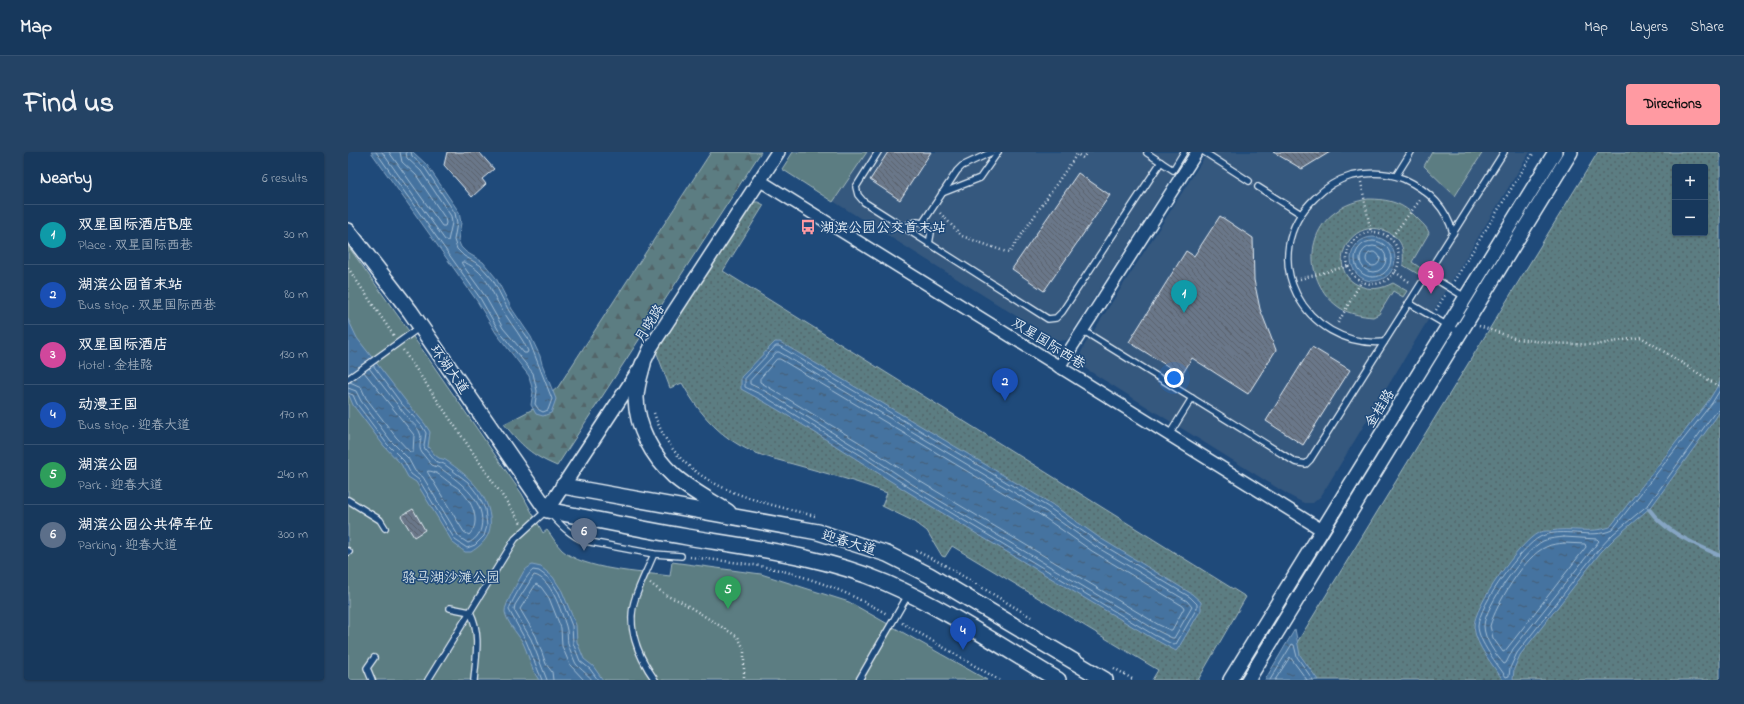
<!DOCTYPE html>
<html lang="en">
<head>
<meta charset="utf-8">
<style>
  :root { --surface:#17385c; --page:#244365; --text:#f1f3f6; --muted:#9eacbb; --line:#365272; --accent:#ff9aa2 }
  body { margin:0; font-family:"Indie Flower","LXGW WenKai TC",sans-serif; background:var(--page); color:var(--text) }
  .controls { position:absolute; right:12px; top:12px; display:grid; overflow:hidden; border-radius:4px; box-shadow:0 1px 3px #0004 }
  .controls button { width:36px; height:36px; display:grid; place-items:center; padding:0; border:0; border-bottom:1px solid var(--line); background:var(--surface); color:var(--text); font:20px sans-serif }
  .you { position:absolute; left:826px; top:226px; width:14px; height:14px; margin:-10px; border:3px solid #fff; border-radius:50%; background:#1a73e8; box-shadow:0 0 0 6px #1a73e833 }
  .badge { display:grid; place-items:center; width:26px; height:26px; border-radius:50%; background:var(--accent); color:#fff; font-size:13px; font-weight:700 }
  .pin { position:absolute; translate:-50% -33px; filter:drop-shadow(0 1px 2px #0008) }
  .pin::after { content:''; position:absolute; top:21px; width:14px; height:12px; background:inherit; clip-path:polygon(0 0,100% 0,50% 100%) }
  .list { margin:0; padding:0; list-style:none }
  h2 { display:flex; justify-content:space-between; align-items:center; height:52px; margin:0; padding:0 16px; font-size:17px }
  h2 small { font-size:13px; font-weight:400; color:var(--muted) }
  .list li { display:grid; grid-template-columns:26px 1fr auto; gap:12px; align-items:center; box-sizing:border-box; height:60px; padding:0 16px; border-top:1px solid var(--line) }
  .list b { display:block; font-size:15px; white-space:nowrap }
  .list p { margin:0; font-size:13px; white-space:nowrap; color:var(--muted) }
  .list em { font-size:13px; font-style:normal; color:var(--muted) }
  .map { position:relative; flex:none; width:1372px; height:528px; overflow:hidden; border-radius:4px }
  header { display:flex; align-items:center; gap:24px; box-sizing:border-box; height:56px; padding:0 20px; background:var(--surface); border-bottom:1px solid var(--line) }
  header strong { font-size:19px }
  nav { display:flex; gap:22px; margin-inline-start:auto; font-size:14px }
  .intro { display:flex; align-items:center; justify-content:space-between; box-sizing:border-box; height:96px; padding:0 24px }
  h1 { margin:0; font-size:28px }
  .button { padding:10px 18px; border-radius:4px; background:var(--accent); color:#111; font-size:14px; font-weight:700 }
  main { display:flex; gap:24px; padding:0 24px }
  aside { flex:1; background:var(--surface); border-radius:4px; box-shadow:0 1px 3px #0004 }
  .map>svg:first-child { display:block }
</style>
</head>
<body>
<header>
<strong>Map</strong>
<nav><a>Map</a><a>Layers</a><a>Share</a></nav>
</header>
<div class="intro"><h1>Find us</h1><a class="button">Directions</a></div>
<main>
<aside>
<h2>Nearby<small>6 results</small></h2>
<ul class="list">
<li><span class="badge" style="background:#0f9aa8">1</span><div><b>双星国际酒店B座</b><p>Place · 双星国际西巷</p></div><em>30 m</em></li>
<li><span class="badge" style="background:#1a4fb4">2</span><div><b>湖滨公园首末站</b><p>Bus stop · 双星国际西巷</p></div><em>80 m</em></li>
<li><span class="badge" style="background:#d1479c">3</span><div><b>双星国际酒店</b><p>Hotel · 金桂路</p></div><em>130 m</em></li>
<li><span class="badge" style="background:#1a4fb4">4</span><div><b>动漫王国</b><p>Bus stop · 迎春大道</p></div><em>170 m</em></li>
<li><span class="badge" style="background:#2e9e5b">5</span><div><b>湖滨公园</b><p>Park · 迎春大道</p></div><em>240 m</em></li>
<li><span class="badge" style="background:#5c6f8a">6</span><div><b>湖滨公园公共停车位</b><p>Parking · 迎春大道</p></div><em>300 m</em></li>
</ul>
</aside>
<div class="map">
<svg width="1372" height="528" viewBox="0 0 1372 528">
  <defs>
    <pattern id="grass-dots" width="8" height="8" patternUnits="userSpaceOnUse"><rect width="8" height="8" fill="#5c7d82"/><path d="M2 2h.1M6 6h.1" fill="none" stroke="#526569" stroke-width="1.8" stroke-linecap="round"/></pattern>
    <pattern id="forest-firs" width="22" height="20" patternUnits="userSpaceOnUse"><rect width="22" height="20" fill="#5c7d82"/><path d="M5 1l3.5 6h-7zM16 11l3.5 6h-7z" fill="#526569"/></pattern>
    <pattern id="water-ripples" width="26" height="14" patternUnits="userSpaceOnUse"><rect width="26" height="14" fill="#4473a0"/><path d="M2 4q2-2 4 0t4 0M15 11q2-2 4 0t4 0" fill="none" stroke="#455e75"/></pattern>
    <pattern id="building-back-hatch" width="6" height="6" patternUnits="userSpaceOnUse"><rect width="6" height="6" fill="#6a7789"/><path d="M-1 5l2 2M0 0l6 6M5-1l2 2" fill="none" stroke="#5a626d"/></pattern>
  </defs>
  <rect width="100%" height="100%" fill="#1f4a7a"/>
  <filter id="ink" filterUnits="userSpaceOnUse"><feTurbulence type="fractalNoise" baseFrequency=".025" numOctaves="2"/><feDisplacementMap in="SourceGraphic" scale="8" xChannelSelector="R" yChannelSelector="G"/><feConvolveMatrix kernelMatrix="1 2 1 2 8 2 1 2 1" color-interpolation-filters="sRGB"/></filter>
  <g filter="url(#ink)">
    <g fill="#36587e">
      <polygon points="445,0 840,0 719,188 711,189 700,184 434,17"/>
      <polygon points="860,0 1182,0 973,344 965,351 956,351 944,345 740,218 734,213 732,208 732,203 736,194"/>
    </g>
    <g fill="url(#grass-dots)" stroke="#a2b7bd" fill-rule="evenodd">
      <path d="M1250,0H1372V528H926ZM1327,15H1357V81H1327Z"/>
      <path d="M1020,47C1041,47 1055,51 1069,66C1074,71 1079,75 1081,81L1064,110L1074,117L1070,122L1055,113C1056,97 1055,88 1040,80C1002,62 976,117 1010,133C1023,139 1033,137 1045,131L1059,139L1055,145L1045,139L1031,162L1025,165C1014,164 1001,162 992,156C959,134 954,82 989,59C998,52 1009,49 1020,47Z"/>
      <path d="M406,50H410L416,53L375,119L898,445L850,528H804L810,518L604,394L597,405L594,404L579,379L567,370L534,354L539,341C511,330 481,322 452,314C431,308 410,304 391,293C366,279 348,256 334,231L322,236L308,199L402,52Z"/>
    </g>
    <path fill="url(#forest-firs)" stroke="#a2b7bd" d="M363,0H413L209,314C183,303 174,294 156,272L185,257L210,235Z"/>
    <g fill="#5c7d82" stroke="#a2b7bd">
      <polygon points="445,0 519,0 485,50 434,17"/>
      <polygon points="1084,0 1135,0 1107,44 1076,14"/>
      <path d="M0,94L78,203L174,342L195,381L199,378C204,384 208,392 214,398C236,418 292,420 322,424L324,410L413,422L501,450L639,528H0Z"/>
    </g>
    <g fill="url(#water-ripples)" stroke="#86a5c3">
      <polygon points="23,0 65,0 79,13 111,60 113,71 110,88 113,95 118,100 135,110 148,126 164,157 183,185 192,204 194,212 208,247 203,261 195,264 188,262 183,253 185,240 181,224 148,181 129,149"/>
      <circle cx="1025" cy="107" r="22"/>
      <path d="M0,167L9,186L57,248L77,272L82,280L80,295C83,298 87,304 91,306C93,307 97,307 99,309C119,323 139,340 142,365C144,382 137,391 123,400H117L105,391L68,330L60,325L53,312L36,294L5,253L0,241Z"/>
      <path d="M427,190H432L702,351L752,386L844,442L853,450V458L831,495L828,499L804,486C723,438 641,390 560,340C505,306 451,268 393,237V225Z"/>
      <path d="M1372,230V259L1367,267L1304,354L1268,385L1253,400L1172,503L1166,517L1165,528H1155C1145,513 1128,494 1126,475C1125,455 1172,390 1190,381C1193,379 1198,379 1202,379C1222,375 1243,382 1262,375L1361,248Z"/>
      <path d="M184,413L193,415L205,425L214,439L228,473L229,490L236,507L245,514L255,528H191C182,516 181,502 174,489C168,480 159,470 157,460C156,453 172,426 176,419C178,417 181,415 184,413Z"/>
      <polygon points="947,477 952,503 970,528 917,528"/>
    </g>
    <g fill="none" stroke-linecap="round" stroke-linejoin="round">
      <g stroke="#a6bfd5" stroke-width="1">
        <polyline points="28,0 132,146 151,179 185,221 189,239 187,252 191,258 195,260 200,258 204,247 180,186 161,159 145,128 132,113 116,104 109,97 106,88 109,71 107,61 77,16 64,4 63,0"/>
        <polyline points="34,0 97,88 100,89 104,71 103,64 73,19 59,6 58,0"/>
        <polyline points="41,0 94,74 97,74 98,71 97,66 68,23 54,10 52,0"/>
        <circle cx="1025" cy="107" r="18"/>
        <circle cx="1025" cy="107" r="13"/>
        <circle cx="1025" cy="107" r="7"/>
        <path d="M114,110H116C142,122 142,141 157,162C165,175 174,185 180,199L179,201H176L155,176L137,144L114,112Z"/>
        <polygon points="428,194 431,194 700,355 750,390 842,445 849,452 849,456 828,492 826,493 806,483 562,336 514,304 414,243 397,235 397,227"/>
        <polygon points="429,200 431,200 697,359 747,394 839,449 844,455 826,486 824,486 808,478 564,332 516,300 417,239 402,232 402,229"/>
        <polygon points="429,207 432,207 694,364 744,399 835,454 836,456 824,478 822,478 811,473 568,327 519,295 412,230 412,227"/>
        <polyline points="2,230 13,235 18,246 48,285 62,300 65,300 66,283 16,220"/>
        <path d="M0,236L8,239L13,249L43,289L60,306L67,319L75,325L111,385L120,391C126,389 132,382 133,376C139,350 113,331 95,318C92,315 88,315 84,313C81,310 77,305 74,301C69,294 75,288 72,281C70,275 63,270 59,265C46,249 34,232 21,216"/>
        <path d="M1372,238L1364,251L1264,378C1243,388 1214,374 1192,385C1174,394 1131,453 1130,474C1130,489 1150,513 1158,525L1161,524L1162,516L1169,501L1250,398L1265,382L1301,352L1367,260L1372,258"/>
        <polyline points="0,241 5,243 9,252 39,292 56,309 63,322 71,328 107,388 119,396 127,393 136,384 139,374 137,357 130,343 120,330 96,312 87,309 77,297 76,294 78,281 74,274 53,251 25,213"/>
        <path d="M80,319C89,319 95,326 102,331C105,333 109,335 112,338C124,349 134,370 121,383L116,380L80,321Z"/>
        <path d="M1216,385L1249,387L1251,389L1165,497L1158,511L1156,512C1148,503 1136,487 1136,474C1136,455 1178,397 1195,389C1201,386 1210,386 1216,385Z"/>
        <path d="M1216,391L1237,392L1238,395L1157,499L1155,500L1145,486L1142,474C1148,453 1177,403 1198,395C1203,392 1210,392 1216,391Z"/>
        <path d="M194,528L178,489L161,458C161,453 180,421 185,418L191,419L202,427L211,441L224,474L225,491L232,509L242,517L250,528"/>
        <path d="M199,528L183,487L166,458L167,453L186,423C203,426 213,459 218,474C220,480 219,486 220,492C222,498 225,505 227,510C229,515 239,521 244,528"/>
        <polyline points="205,528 204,520 198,512 188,484 172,457 188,432 193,435 201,446 213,476 214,494 222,513 236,528"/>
        <polyline points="922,528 944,492 946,493 949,505 965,528"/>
        <polyline points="927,528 942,505 959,528"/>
      </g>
      <path stroke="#86a5c3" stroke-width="4" d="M1301,357C1318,381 1346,391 1372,404"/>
    </g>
    <g fill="url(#building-back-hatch)" stroke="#e8f1f8">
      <polygon points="99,0 131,0 146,17 134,27 138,32 124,45 96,13"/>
      <polygon points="540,0 583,0 552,48 522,28"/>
      <polygon points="925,0 982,0 954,17"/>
      <polygon points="730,21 762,43 696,139 664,117"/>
      <polygon points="872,64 905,86 906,128 912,157 928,198 900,242 844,206 834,223 781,190 838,99 846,104"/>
      <polygon points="964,195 1002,218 955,293 918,269"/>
      <polygon points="65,357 77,378 66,385 53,364"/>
    </g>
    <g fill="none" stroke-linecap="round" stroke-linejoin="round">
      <g stroke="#e8f1f8" stroke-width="8">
        <g id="service">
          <polyline points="530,0 508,35 510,43 516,50 700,167 708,166 714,160 813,10"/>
          <polyline points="800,0 799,1 825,18 836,0"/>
          <polyline points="856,0 901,29"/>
          <polyline points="1048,24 1063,0"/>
          <polyline points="910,35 953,62"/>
          <polyline points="594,41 632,26 650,0"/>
          <polyline points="574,72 609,19 614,14 644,0"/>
          <path d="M555,76C568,67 575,68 583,81L581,92"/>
          <polyline points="1079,122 1117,145"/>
          <polyline points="1061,151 1112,181"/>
          <polyline points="734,178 947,310 958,312 962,308 1156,0"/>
          <path d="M1036,190C956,197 906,103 967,46C977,36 988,28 1003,24C1020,20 1039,20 1056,27C1080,38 1098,55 1105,81"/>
          <polyline points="0,227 72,175"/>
          <polyline points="821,283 844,246"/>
          <polyline points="0,348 32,368 37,376"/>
          <polyline points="0,399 1,400"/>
          <path d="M306,402C300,416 293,430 288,444C277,473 290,504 307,528"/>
          <path d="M102,456L122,460C133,481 128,505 126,528"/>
          <polyline points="24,528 19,516 26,506"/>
          <path d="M80,528L167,387L199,358C211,371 221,383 237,389L306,402L333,404"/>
          <polyline points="511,528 560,443"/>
        </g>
      </g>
      <g stroke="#e8f1f8" stroke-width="14">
        <g id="minor">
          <polyline points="411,28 974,378"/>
          <polyline points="711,215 849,0"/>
        </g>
      </g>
      <g stroke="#e8f1f8" stroke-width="16">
        <g id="tertiary">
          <polyline points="199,358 295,212 303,195 430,0"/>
          <polyline points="882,528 1207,0"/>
          <polyline points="900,528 1223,0"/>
        </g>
      </g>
      <g stroke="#e8f1f8" stroke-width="18">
        <g id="secondary">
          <path d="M0,79L62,159L199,358C245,367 292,377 339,385C406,396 475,404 538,431C598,457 654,495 710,528"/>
          <path d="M295,212C292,223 288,235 288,246C289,276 304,304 326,324C342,338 363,349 380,360"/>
          <polyline points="215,334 470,380 539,402 581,423 757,528"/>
        </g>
      </g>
      <g stroke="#e8f1f8" stroke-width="2.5" stroke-dasharray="1 3" stroke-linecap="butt">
        <polyline points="1013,30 1023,81"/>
        <polyline points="592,61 614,84 661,101 729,2 735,6 739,0"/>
        <circle cx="1025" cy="106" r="26"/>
        <polyline points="1042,87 1072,48"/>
        <polyline points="0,116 46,184"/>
        <polyline points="1047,120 1063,131"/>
        <polyline points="952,127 1000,114"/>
        <polyline points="1106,129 1186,0"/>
        <polyline points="1088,158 1097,143"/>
        <polyline points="990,171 1013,130"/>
        <polyline points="1131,174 1169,187 1203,191 1248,193 1293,185 1372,235"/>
        <polyline points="55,198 173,371"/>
        <path d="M306,261C330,334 401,347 467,364"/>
        <polyline points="568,399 593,411 683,465"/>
        <path d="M342,405C365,408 389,410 412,414C456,422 500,440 539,462"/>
        <polyline points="302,431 319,444 332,449 390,485 396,497 396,528"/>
        <polyline points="554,471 651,528"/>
        <polyline points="766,516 786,528"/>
      </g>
      <use href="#service" stroke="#1f4a7a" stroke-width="5.5"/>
      <use href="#minor" stroke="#1f4a7a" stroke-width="11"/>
      <use href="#tertiary" stroke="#1f4a7a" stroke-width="13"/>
      <use href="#secondary" stroke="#1f4a7a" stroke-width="15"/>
    </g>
  </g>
  <defs>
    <g id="bus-bare" transform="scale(1.2)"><path d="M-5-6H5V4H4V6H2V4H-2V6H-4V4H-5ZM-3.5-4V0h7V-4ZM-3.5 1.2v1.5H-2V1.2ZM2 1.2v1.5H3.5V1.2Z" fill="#ff9aa2" stroke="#1f4a7a" stroke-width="2.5" paint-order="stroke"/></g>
  </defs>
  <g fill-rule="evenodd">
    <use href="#bus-bare" x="460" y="75"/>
  </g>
  <g text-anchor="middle" stroke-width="3" stroke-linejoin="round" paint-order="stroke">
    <g font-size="14" fill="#e8f1f8" stroke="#1f4a7a" text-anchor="start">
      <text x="472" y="80">湖滨公园公交首末站</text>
    </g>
    <g font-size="14" fill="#e8f1f8" stroke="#1f4a7a">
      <text transform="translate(301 171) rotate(-58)" y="5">月晓路</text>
      <text transform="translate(701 191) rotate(32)" y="5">双星国际西巷</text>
      <text transform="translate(102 217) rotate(55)" y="5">环湖大道</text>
      <text transform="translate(1031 256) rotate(-58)" y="5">金桂路</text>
      <text transform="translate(501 390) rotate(17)" y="5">迎春大道</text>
    </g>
    <g font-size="14" fill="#d3e0e6" stroke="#1f4a7a">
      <text x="103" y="430">骆马湖沙滩公园</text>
    </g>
  </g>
</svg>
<div class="controls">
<button>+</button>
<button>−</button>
</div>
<div class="you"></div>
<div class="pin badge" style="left:836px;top:161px;background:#0f9aa8">1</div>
<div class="pin badge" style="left:657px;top:249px;background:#1a4fb4">2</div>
<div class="pin badge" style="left:1083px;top:142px;background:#d1479c">3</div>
<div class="pin badge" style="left:615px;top:498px;background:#1a4fb4">4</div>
<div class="pin badge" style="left:380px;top:457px;background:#2e9e5b">5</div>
<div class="pin badge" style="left:236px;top:399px;background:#5c6f8a">6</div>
</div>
</main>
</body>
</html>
